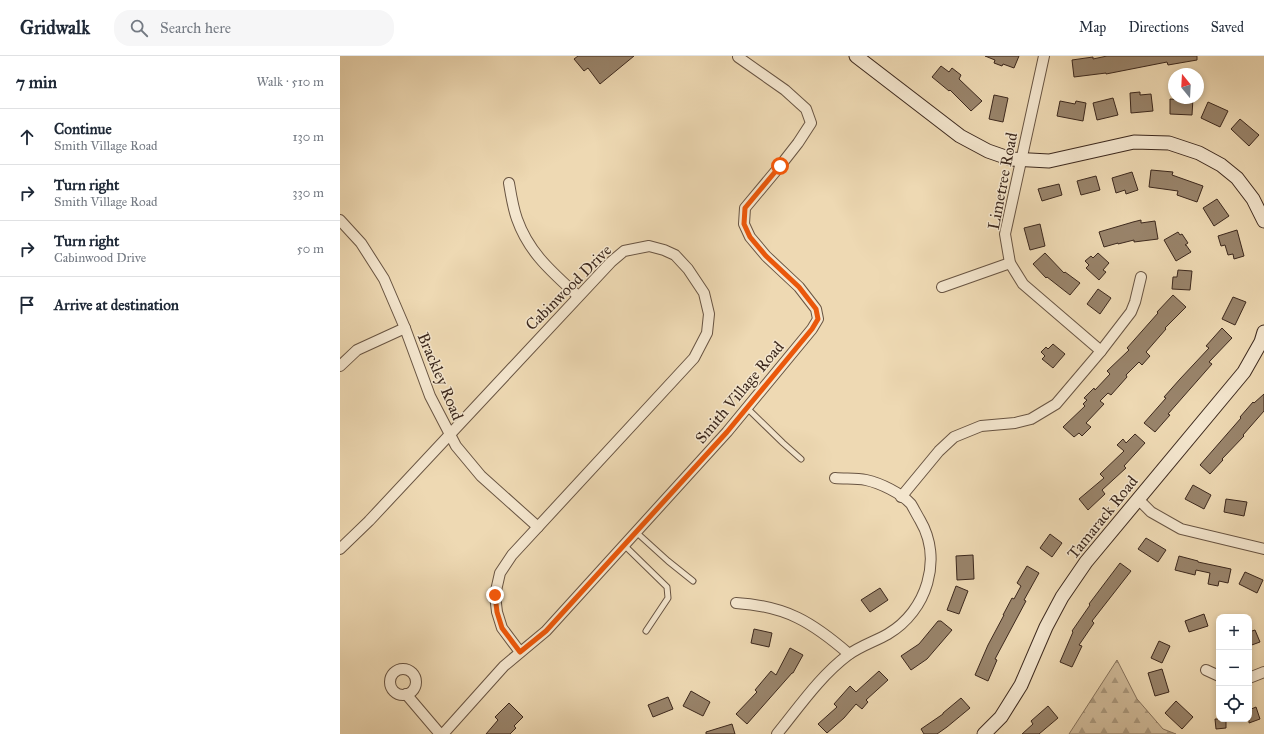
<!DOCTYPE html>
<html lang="en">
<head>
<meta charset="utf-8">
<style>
  :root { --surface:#fff; --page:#f6f6f7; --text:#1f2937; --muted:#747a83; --line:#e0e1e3 }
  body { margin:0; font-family:"IM FELL Great Primer",serif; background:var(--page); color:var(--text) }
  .controls { position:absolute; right:12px; bottom:12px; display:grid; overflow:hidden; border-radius:8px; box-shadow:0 2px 6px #0003 }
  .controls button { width:36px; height:36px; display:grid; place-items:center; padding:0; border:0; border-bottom:1px solid var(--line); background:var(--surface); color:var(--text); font:20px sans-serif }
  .compass { position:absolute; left:828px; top:12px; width:36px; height:36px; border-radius:50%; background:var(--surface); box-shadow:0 2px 6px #0003; rotate:342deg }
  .stop { position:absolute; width:12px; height:12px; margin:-9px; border:3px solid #ea580c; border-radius:50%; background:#fff }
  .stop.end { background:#ea580c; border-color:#fff; box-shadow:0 1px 4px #0008 }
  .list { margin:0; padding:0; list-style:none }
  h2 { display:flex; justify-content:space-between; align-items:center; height:52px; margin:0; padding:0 16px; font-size:17px }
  h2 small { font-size:13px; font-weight:400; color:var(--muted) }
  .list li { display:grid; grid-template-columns:26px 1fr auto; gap:12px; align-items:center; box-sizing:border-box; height:56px; padding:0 16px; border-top:1px solid var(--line) }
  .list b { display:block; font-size:15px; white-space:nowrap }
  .list p { margin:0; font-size:13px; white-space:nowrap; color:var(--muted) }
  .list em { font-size:13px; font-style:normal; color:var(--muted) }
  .icon { flex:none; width:22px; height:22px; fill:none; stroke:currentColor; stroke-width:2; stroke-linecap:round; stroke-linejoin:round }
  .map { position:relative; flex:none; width:924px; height:678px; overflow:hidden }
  header { display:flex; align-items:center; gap:24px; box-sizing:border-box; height:56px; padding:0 20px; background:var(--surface); border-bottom:1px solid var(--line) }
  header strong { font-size:19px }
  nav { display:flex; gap:22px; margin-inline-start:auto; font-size:14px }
  .search { width:280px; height:36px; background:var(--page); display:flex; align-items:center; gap:10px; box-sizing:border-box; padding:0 14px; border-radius:16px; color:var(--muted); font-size:15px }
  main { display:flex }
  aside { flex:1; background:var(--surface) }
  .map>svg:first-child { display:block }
</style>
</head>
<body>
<header>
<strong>Gridwalk</strong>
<div class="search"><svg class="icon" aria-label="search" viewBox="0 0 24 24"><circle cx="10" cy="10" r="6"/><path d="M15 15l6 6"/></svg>Search here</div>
<nav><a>Map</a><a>Directions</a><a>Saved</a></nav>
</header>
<main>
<aside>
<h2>7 min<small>Walk · 510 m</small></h2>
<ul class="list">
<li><svg class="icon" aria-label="ahead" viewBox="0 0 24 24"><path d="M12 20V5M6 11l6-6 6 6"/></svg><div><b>Continue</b><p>Smith Village Road</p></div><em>130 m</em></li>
<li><svg class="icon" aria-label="right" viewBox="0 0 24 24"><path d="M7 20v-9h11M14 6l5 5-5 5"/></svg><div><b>Turn right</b><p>Smith Village Road</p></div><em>330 m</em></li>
<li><svg class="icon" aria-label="right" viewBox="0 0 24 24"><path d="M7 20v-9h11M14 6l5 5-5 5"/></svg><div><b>Turn right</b><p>Cabinwood Drive</p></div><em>50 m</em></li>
<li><svg class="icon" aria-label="arrive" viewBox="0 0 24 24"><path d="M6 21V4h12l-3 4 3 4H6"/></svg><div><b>Arrive at destination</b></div></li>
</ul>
</aside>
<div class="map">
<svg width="924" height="678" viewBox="0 0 924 678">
  <defs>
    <pattern id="forest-firs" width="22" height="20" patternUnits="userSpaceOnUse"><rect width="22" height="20" fill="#d0bb9a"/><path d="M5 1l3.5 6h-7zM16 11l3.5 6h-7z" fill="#aa987d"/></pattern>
  </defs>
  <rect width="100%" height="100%" fill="#eed9b3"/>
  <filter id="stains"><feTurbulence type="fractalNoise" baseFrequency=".005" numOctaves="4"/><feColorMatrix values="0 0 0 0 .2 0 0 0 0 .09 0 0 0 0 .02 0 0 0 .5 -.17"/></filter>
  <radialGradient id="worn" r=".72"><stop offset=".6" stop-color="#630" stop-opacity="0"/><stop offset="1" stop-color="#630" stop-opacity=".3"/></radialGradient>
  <polygon fill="url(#forest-firs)" stroke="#86725c" points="777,604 797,643 823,673 836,678 729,678"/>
  <g fill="#99846b" stroke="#3c281d">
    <polygon points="238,0 294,0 260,28 248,12 244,15 234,3"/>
    <polygon points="645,0 679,0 674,12 663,8 662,10 654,7 655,4"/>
    <polygon points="767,0 857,0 857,4 828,9 827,6 766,18 766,17 734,21 732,4 753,1 753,3"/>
    <polygon points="601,10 609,16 612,12 621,19 619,23 642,45 631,55 610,34 609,35 592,21"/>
    <polygon points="800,36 800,39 811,38 813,55 791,57 790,37"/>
    <polygon points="654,39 668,42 663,66 649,63"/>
    <polygon points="773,42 778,59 757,64 753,47"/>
    <polygon points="843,42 853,42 852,59 830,58 830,43 843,44"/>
    <polygon points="720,45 735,48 736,45 746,47 743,65 717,60"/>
    <polygon points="868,46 888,55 880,71 861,62"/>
    <polygon points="900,63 919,79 909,90 891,73"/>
    <polygon points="811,114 833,116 832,119 863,130 857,146 837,139 838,135 809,131"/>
    <polygon points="792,116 798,134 786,138 785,134 776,137 772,122"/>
    <polygon points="756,120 760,134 741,139 737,125"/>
    <polygon points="719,128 722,139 702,145 698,133"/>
    <polygon points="877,143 889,160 874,170 863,152"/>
    <polygon points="801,164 801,167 815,165 818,183 794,186 794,184 778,188 778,187 764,191 759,176 793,166"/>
    <polygon points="700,168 705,190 690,194 684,172"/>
    <polygon points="897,174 904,200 894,203 893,198 888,199 885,189 881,190 878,180"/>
    <polygon points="838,176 840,179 842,178 848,187 845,189 846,189 851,196 836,205 824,184"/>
    <polygon points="705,197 724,217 725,216 740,227 730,239 707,221 706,222 693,208"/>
    <polygon points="758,197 769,207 763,214 766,216 759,224 746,212 749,209 745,205 751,200 753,202"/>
    <polygon points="838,214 852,215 850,234 832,233 833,221 837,221"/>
    <polygon points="758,233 771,242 760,258 747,248"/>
    <polygon points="833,239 846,251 825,272 826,273 806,296 810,300 802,309 799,306 786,319 787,321 771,339 768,337 760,345 764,348 746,367 751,371 742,380 739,377 734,381 723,371 745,350 743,348 747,344 744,342 754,332 755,334 770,318 767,315 789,294 787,292 818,257 817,256"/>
    <polygon points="893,241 906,246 895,269 882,263"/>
    <polygon points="882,272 892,282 869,306 872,308 828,358 830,359 815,376 804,367 826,342 824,341 840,323 869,292 866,290"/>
    <polygon points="713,288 725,298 713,312 702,303 705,300 701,296 706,291 708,293"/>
    <polygon points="924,338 924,355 903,379 904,380 882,403 883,404 870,418 860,409 901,362 900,361 913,346 914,347"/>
    <polygon points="795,378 805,387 784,410 786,412 762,434 765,438 748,454 739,443 764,422 760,418 784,395 777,389 783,383 786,387"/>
    <polygon points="853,429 871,439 864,453 845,443"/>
    <polygon points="886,443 907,446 904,460 884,456"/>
    <polygon points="710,478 722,487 712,501 700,492"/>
    <polygon points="806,482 826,494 818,506 798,493"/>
    <polygon points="633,499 634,523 617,524 616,500"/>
    <polygon points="839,500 858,505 858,506 891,513 888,527 879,525 878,530 868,528 870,517 856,514 855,519 835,514"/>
    <polygon points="780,507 791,515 752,565 754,567 739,589 742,590 732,611 720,606 733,576 732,575 750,549 749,548"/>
    <polygon points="687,510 699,517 684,544 686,545 655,603 657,604 648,625 635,619 648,589 664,559 663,559 672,542 674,543 681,530 677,527"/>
    <polygon points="905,516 923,524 917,537 899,528"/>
    <polygon points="616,530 628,535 619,558 607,554"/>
    <polygon points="540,532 548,544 530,556 521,544"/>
    <polygon points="864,558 868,570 849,576 845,565"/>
    <polygon points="598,565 601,565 612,574 587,603 571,614 561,600 579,588"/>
    <polygon points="414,573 432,577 429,591 411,587"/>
    <polygon points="915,574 920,586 909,590 909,576"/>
    <polygon points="819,585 830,590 822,607 811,602"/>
    <polygon points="450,592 463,599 453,617 452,617 407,668 396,658 417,636 415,634 431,615 436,619"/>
    <polygon points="822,613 829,636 815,640 808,617"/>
    <polygon points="539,615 548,624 526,644 528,646 522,653 516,648 504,662 487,677 478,668 497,651 494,648 510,630 516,636"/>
    <polygon points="351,635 370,646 363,660 343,650"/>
    <polygon points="328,641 333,653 313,661 308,649"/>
    <polygon points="621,642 630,652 607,671 597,678 584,678 581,673 603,658 603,657"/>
    <polygon points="836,645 853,661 842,673 825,657"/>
    <polygon points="169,647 183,661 174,670 176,672 170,678 146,678 158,664 155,661"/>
    <polygon points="708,650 718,662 699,678 682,678 693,668 691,665"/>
    <polygon points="916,651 920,663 909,667 909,654"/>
    <polygon points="875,663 886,663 886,672 876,673"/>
    <polygon points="392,668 395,678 366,678 366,676"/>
  </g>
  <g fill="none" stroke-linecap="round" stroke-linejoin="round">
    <g stroke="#685442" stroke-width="7">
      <g id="lane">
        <polyline points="407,352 443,387 461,403"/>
        <polyline points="296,476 328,505 353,525"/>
        <polyline points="284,489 327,531 328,542 306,575"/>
      </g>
    </g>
    <g stroke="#685442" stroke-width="12">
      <g id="street">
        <polyline points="704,0 665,178 670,207 683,228 761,295"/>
        <path d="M169,127C171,139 173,152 177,163C189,197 212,216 238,240"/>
        <polyline points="0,164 21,187 44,223 65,272 90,340 116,390 141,420 198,471"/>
        <polyline points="602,231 670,207"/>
        <polyline points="0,310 17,294 65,272"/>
        <polyline points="561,441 599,395 614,381 641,370 675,367 691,363 716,348 761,295 791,256 795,246 801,221"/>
        <polyline points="798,443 811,456 841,473 924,493"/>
        <polyline points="0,493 29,465 271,206 284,195 309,190 324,194 335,199 348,213 364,237 369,258 367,277 354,302 172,499 160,517 155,539 157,556 162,572 180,596"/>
        <path d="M396,547C446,550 472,566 509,598"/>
        <circle cx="63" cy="626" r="13"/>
        <polyline points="866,614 879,620"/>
        <polyline points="909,622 924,616"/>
        <polyline points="66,638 100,678"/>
        <polyline points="103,678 164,610 206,575 387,376 472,273 478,263 476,253 459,231 426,200 410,181 404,168 405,152 440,110 458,87 471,67 466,53 445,34 398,1"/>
        <path d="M437,678C459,651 480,620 508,599C520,590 536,585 548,578C587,555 603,503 580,464C577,459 574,453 571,448C561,437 540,427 526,424C516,422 505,423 495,422"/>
      </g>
    </g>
    <g stroke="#3c281d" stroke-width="15">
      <g id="secondary">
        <polyline points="516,0 620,80 648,95 671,103 709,105 794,86 829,87 859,97 881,109 897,122 913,143 924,165"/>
        <polyline points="644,678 661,661 681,629 706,571 722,541 746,506 904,316 921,286 924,276"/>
      </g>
    </g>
    <use href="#lane" stroke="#f4e6ce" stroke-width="5"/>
    <use href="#street" stroke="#f4e6ce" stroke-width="10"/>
    <use href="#secondary" stroke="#f4e6ce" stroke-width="13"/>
  </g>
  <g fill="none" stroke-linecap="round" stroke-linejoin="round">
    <polyline stroke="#ea580c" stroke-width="5" points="155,539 157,556 162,572 180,596 206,575 387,376 472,273 478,263 476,253 459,231 426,200 410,181 404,168 405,152 440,110"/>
  </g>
  <g text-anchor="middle" stroke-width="3" stroke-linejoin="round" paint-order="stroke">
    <g font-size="16" fill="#3c281d" stroke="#f4e6ce">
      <text transform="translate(662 125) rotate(-79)" y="6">Limetree Road</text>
      <text transform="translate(228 231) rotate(-45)" y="6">Cabinwood Drive</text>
      <text transform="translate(101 320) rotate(67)" y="6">Brackley Road</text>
      <text transform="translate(399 336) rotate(-50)" y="6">Smith Village Road</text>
      <text transform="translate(762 461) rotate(-51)" y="6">Tamarack Road</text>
    </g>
  </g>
  <rect width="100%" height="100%" filter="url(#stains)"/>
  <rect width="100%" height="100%" fill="url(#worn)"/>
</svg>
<div class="controls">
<button>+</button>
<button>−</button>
<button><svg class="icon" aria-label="locate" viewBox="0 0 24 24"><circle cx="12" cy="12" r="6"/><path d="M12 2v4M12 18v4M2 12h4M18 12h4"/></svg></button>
</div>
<svg class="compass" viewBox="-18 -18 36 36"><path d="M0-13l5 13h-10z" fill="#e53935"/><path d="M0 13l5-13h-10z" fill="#747a83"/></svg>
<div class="stop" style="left:440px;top:110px"></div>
<div class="stop end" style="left:155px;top:539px"></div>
</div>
</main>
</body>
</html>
